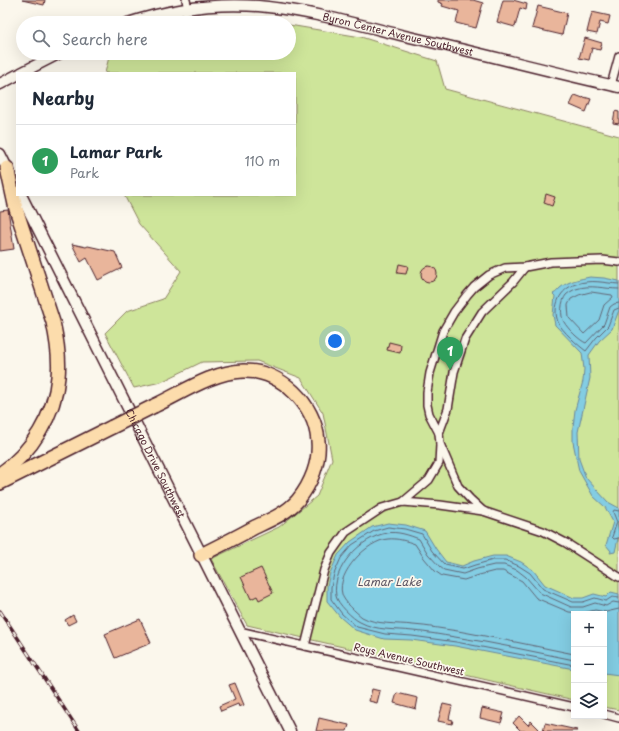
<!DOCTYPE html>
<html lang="en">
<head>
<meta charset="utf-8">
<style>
  :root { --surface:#fff; --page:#f6f6f7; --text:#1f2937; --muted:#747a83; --line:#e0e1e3; --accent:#ea580c }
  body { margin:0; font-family:"Playpen Sans",sans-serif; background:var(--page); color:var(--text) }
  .controls { position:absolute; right:12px; bottom:12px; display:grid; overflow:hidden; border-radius:0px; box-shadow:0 4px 16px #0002 }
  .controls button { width:36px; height:36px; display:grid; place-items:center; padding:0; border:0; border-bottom:1px solid var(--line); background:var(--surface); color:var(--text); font:20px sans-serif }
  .you { position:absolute; left:335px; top:341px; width:14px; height:14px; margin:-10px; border:3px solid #fff; border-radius:50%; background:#1a73e8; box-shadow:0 0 0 6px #1a73e833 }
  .badge { display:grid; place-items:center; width:26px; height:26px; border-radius:50%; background:var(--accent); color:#fff; font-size:13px; font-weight:700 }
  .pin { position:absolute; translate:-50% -33px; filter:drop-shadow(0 1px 2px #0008) }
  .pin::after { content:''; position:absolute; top:21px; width:14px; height:12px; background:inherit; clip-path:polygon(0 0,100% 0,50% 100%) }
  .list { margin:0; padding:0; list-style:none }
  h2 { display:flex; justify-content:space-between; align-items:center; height:52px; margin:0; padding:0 16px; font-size:17px }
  h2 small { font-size:13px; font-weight:400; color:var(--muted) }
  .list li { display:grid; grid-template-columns:26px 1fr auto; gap:12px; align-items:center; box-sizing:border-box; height:72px; padding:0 16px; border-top:1px solid var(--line) }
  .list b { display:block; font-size:15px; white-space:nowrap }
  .list p { margin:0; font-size:13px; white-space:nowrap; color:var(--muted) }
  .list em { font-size:13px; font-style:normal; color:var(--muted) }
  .icon { flex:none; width:22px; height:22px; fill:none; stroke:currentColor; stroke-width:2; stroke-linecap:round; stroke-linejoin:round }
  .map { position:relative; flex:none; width:619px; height:731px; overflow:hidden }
  .search { position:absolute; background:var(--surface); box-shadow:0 4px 16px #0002; left:16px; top:16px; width:280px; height:44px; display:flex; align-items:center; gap:10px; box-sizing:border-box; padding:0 14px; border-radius:22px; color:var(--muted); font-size:15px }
  .panel { position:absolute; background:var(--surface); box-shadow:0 4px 16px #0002; left:16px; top:72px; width:280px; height:124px; border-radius:0px }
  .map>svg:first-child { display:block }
</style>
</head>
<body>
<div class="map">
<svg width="619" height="731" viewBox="0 0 619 731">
  <rect width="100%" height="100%" fill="#fbf7ec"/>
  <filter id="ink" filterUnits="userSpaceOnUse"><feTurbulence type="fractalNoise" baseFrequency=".025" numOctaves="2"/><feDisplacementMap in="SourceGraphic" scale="8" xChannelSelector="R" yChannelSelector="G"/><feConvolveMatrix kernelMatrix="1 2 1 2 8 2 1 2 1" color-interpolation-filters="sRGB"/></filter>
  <g filter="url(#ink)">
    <polygon fill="#cee59a" stroke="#8c8262" points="289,25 361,37 437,61 445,89 619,136 619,710 604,707 604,614 574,614 574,700 247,625 211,559 279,527 317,496 332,459 323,413 301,378 257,361 202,362 161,382 134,388 105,333 127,311 163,299 181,271 139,224 124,195 295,195 295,73 105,73 110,53 289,53"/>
    <g fill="#83cde3" stroke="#6c8799">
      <path d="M590,277L604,278L619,281V310L612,329L599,341L589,355L590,378L578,432L579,459L586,478L608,502L619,508V521L617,522L619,534L615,552L610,553L611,551L606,545L613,522L605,507L593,496L579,471L573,442V427L575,410L583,381L584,369L582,353L555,325L553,315L555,296L553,294C557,292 557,291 560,288C568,281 580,279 590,277Z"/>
      <polygon points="388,523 406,525 425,531 436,549 446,562 462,566 474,561 493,556 506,556 521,562 533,570 545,585 574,598 583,598 594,594 606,597 611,592 619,594 619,675 604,673 604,614 574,614 574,669 455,646 411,640 384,639 355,630 340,617 327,601 327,586 330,573 338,555 350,542 372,527"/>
    </g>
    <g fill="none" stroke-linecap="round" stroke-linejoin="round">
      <g stroke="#616575" stroke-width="1">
        <path d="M619,284C603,283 593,279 576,284C560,289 552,306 558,322C561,330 579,346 586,351L596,338L608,326L614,310L619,308"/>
        <path d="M619,289C604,289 591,284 576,289C573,290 568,293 566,295C561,301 560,316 564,322C568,329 579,340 586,343L604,324L610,307L614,304L619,303"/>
        <polygon points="591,292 612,295 613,297 604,305 599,320 584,334 569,318 568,305 571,299 579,295"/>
        <polyline points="619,511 614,510 613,512 617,522 612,537 614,539 619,538"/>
        <path d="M574,654C535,646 497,638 458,631C443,629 428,626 413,625C397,623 376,625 362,617C357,613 343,601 342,594C336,573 368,540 388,539C397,538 407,541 415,544L424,558L435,571L442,576L464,580L479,575L495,571H503L522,581L536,598L569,612L583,613L595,610L606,612L619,609"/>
        <path d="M574,660C535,652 495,643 455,637C441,635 427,632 413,631C396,629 376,631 360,622C353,619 337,603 336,596C331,568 361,537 387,533C397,531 409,535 419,539L428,554L440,567L444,570L463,574L477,569L494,565H504L517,570L526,577L540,593L571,607H583L595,603L606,606L613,602L619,603"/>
        <polyline points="574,665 456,642 412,636 385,634 357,627 342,614 331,599 331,587 334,574 341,558 352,545 374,531 388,527 405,529 422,534 432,551 445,565 463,569 475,565 493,560 505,560 519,566 530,573 543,589 573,602 583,602 595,598 606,601 612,597 619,598"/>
      </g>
    </g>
    <g fill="#e9b59b" stroke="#4a1f2b">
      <polygon points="22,0 45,0 44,5"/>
      <polygon points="438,0 473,0 483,3 476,28 456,23 459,11 442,6 443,4 438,2"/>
      <polygon points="503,0 513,0 527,4 526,10 520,8 515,27 497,22"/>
      <polygon points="538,6 567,13 562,35 532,28"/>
      <polygon points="592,12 610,16 608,24 600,22 597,34 587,32"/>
      <polygon points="585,38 602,43 600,50 592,48 589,60 579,58"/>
      <polygon points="575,95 583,98 584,97 591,99 586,112 570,105"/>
      <polygon points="615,111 619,112 619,124 613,123"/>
      <polygon points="546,194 555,197 552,206 544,203"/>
      <polygon points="8,210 14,249 0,251 0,211"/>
      <polygon points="72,244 86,247 88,246 115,252 122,268 98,280 87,258 81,262"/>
      <polygon points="399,264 408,266 406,274 397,273"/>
      <circle cx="429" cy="274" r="8"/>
      <polygon points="389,342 401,345 400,353 387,350"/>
      <polygon points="261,568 273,593 259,600 257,596 251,599 241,577"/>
      <polygon points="73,615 76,621 68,625 65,620"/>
      <polygon points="140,619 151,643 115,658 105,634"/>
      <polygon points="235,683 244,705 239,707 238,704 221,711 219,706 235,699 229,685"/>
      <polygon points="372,689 380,691 377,703 369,701"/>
      <polygon points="397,693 418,698 416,709 394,703"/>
      <polygon points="443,704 452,706 449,719 453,720 452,724 438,721"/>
      <polygon points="482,708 504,713 501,723 480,718"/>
      <polygon points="519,716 528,725 531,721 539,729 537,731 521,731 513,723"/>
      <polygon points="319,718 349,725 347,731 316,731"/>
      <polygon points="545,723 577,730 577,731 543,731"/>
    </g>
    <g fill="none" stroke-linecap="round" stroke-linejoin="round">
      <g stroke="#4a1f2b" stroke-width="10">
        <g id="minor">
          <polyline points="186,0 188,9"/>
          <polyline points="611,85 619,56"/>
          <polyline points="619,262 602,260 551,262 525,267 505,268 489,275 474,287 467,295 454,312 443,331 430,373 427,392 427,405 429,414 439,433 440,444 458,486 470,499 483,511 543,531 566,543 619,577"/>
          <polyline points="439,433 448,409 454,372 465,339 482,312 513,282 525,267"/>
          <polyline points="403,502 429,480 439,463 440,445"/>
          <polyline points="239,631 574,707"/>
          <polyline points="305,646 324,570 331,553 346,532 382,508 403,502 440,505 483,511"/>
          <polyline points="604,714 619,718"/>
        </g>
      </g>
      <g stroke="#4a1f2b" stroke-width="13">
        <g id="secondary">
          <path id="s1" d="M128,23C173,8 222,2 268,7C314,12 360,25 405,36C476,52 547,71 619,87"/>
          <polyline points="21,73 60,53"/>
          <polyline points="0,84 17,75"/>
          <polyline points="0,154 10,174"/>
          <path id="s2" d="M21,195L290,731"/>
        </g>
      </g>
      <g stroke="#4a1f2b" stroke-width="16">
        <g id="motorway">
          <path d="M154,406C182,393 212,372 243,371C281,370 315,404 318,441C320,462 311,484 298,500C287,513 270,520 255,527C237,537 219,546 201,555"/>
          <path d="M0,474C31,453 55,415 58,377C60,358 57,340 53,322L16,209L7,168"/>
          <polyline points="0,483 112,427"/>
        </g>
      </g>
      <use href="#minor" stroke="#fbf7ec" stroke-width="7"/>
      <use href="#secondary" stroke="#fbf7ec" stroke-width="10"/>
      <use href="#motorway" stroke="#fcdcac" stroke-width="13"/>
      <g stroke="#4a1f2b" stroke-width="3.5">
        <polyline id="rail" points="0,611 79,731"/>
      </g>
      <use href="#rail" stroke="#fbf7ec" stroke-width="2" stroke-dasharray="6" stroke-linecap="butt"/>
      <g stroke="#4a1f2b" stroke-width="16" stroke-linecap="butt">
        <polyline id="motorway-bridge" points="112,427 154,406"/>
      </g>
      <use href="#motorway-bridge" stroke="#fcdcac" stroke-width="13"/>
    </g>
  </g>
  <g text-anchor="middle" stroke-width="3.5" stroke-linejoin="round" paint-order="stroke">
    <g font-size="10" fill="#4a1f2b" stroke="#fbf7ec">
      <text dy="4" stroke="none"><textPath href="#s1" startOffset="275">Byron Center Avenue Southwest</textPath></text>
      <text dy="4" stroke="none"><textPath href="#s2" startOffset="300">Chicago Drive Southwest</textPath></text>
      <text transform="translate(409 659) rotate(13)" y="4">Roys Avenue Southwest</text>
    </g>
    <g font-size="11" font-style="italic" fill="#5b5362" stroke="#fbf7ec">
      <text x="389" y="586">Lamar Lake</text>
    </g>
  </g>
</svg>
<div class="controls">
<button>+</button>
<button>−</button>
<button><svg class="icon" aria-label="layers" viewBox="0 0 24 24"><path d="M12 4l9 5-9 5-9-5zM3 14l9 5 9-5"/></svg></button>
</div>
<div class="you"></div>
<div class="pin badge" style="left:450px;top:370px;background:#2e9e5b">1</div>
<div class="search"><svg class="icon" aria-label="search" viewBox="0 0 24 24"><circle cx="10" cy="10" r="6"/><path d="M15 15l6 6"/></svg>Search here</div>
<section class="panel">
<h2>Nearby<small></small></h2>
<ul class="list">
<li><span class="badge" style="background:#2e9e5b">1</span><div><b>Lamar Park</b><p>Park</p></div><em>110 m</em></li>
</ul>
</section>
</div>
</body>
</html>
